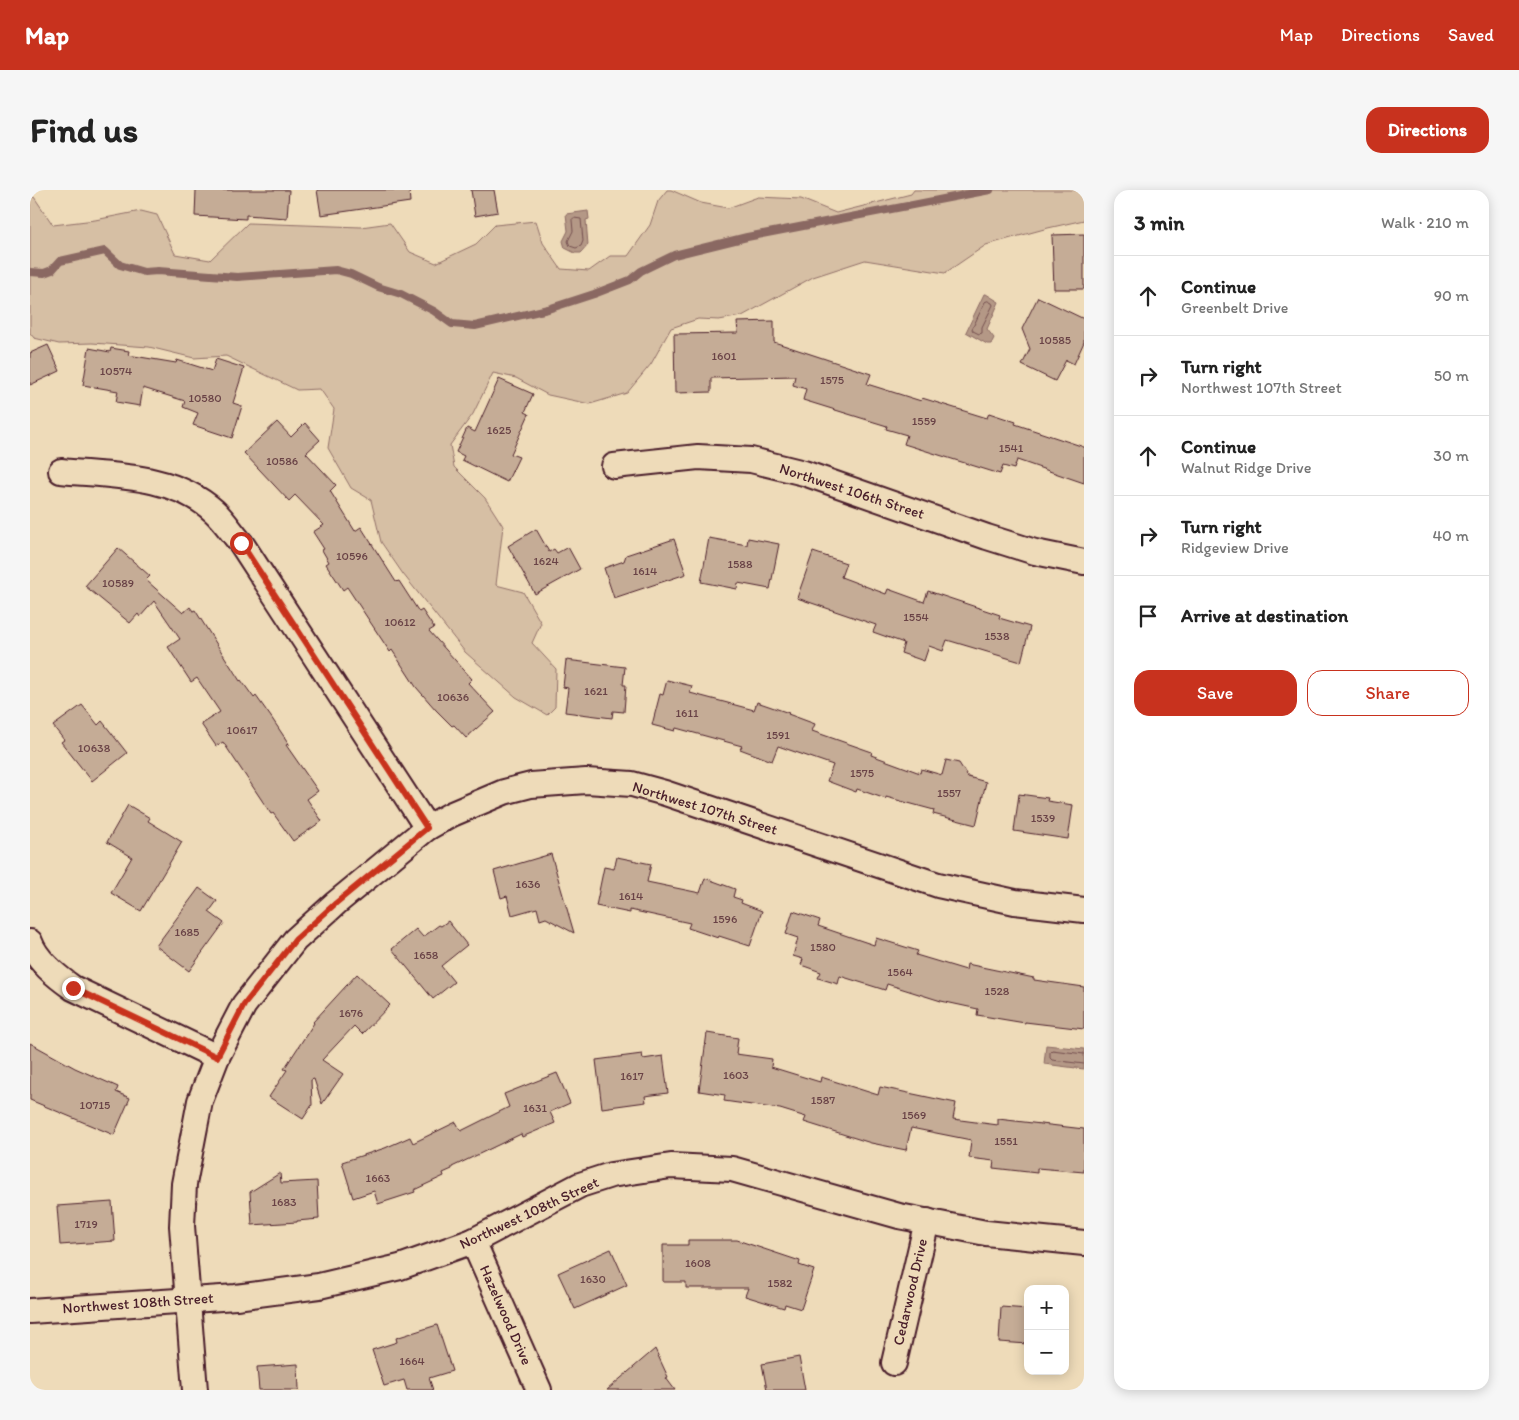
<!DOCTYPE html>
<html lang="en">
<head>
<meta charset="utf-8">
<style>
  :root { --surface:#fff; --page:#f6f6f6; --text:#222; --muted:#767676; --line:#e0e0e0; --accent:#c8321e }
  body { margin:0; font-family:Itim,sans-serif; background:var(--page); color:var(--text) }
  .controls { position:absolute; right:15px; bottom:15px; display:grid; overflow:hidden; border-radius:10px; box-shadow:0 2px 12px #0003 }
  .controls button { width:45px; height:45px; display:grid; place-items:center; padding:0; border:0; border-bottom:1px solid var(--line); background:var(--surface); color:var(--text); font:25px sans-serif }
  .stop { position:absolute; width:15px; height:15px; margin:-11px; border:4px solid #c8321e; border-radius:50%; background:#fff }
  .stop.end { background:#c8321e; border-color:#fff; box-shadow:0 1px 5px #0008 }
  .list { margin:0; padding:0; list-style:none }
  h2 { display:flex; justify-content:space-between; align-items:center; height:65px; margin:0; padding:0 20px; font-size:21px }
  h2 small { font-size:16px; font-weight:400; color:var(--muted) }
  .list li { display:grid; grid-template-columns:32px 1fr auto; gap:15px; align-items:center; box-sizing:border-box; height:80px; padding:0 20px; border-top:1px solid var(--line) }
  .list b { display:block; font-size:19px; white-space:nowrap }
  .list p { margin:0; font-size:16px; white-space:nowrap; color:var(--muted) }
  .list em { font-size:16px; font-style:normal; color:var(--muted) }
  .actions { display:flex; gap:10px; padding:15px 20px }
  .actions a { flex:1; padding:11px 0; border:1px solid var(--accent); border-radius:15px; text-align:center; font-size:18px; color:var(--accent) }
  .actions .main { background:var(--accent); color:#fff }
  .icon { flex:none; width:28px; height:28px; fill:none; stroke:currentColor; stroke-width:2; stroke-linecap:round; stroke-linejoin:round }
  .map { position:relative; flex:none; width:1054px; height:1200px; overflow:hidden; border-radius:15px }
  header { display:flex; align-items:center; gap:30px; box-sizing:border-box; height:70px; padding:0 25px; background:var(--accent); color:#fff }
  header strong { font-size:24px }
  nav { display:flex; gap:28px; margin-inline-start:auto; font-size:18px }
  .intro { display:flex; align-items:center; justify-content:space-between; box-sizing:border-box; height:120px; padding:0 30px }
  h1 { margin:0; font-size:35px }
  .button { padding:12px 22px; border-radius:15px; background:var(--accent); color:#fff; font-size:18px; font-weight:700 }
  main { display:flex; gap:30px; padding:0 30px }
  aside { flex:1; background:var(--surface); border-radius:15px; box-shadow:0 2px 12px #0003 }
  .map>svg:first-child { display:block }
</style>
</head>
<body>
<header>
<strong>Map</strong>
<nav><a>Map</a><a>Directions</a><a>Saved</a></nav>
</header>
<div class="intro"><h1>Find us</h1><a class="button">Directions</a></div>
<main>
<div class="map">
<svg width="1054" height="1200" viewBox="0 0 1054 1200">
  <rect width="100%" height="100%" fill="#eedbb9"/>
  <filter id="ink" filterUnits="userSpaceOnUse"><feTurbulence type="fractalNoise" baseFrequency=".02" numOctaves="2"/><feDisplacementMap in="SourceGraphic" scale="10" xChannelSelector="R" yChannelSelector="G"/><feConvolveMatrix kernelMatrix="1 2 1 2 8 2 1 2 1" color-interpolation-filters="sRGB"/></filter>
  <g filter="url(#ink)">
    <polygon fill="#d6bfa4" stroke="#906f68" points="637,0 641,0 671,13 698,18 728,7 771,9 806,23 881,4 884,0 1054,0 1054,30 1018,38 956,55 915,83 835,70 783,87 712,126 689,130 668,129 641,138 621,174 597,203 560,214 518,205 486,188 463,183 443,224 420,255 424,277 455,308 473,336 466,395 493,402 511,433 502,453 526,479 525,517 517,525 486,507 435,462 373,384 351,352 341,310 321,298 298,258 304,219 290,199 267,200 196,166 164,168 119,157 62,153 29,154 4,148 0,143 0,7 4,7 23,35 65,30 111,21 127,25 145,64 180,70 218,33 331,37 360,33 380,62 406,73 446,54 465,35 506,31 513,53 531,79 559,81 580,66 598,66 620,35 628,11"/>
    <g fill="#b49886" stroke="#8a6862">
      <polygon points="558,21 559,29 556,30 558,55 551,63 545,63 535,58 533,51 538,41 536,24"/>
      <polygon points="954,104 956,104 969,112 957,139 964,148 961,154 957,154 936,142"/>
      <polygon points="1016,855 1054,859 1054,879 1014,874"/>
    </g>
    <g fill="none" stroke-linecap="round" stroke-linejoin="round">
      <g stroke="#744f4f" stroke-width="1">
        <polygon points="544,28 551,29 553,51 551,56 546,58 540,56 538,51 543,41 542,30"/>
        <polygon points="958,111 962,113 963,115 952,137 952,143 949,144 943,141 942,139 955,112"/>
        <polyline points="1054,864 1022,860 1020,862 1020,868 1022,870 1054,874"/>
      </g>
      <polyline stroke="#8a6862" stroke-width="8" points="0,82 14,83 22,80 30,71 75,61 90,75 114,82 128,81 207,87 306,80 321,84 348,97 371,104 404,121 422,134 445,136 518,119 564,104 600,90 611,81 644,65 717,47 960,0"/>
    </g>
    <g fill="#c5ac96" stroke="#4a1f2b">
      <polygon points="166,0 259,0 257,28 216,25 216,29 165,26"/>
      <polygon points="287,0 379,0 380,12 291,25"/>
      <polygon points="441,0 464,0 468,22 445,26"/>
      <polygon points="1054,44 1054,99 1024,99 1022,45"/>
      <polygon points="1008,107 1054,129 1054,152 1044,174 1036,170 1025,191 992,175 1000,159 992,139"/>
      <polygon points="744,131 744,152 841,184 837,194 891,211 892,208 957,228 959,223 986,232 985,234 1054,257 1054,293 987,270 984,279 973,276 970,284 874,254 877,245 856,239 857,236 773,210 776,199 763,195 765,186 681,188 681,202 645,203 644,144 708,143 707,132"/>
      <polygon points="18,155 30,181 0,195 0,163"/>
      <polygon points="59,158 80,162 81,158 99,161 98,165 146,173 147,170 182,181 186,169 214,178 203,213 212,216 202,248 163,235 168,223 153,217 155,211 113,198 110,216 86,212 88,201 53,195"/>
      <polygon points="469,189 503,204 495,222 499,224 481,264 489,267 477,292 432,270 434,266 426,262 437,238 445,242"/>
      <polygon points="247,232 261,247 275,233 290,250 276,263 306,295 300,301 325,341 331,337 366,392 369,391 389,422 392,420 404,438 399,441 442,489 438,493 465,522 436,548 424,535 422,536 406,520 386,497 362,460 360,462 317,397 313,400 296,374 299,372 292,360 294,359 283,342 294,335 265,305 259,311 214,263"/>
      <polygon points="506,339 519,362 524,359 527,363 538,357 550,379 505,404 478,356"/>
      <polygon points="679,348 717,355 718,348 749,354 740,399 708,393 707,399 671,392"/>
      <polygon points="644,349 656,384 584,408 574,378 594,371 596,365"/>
      <polygon points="88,358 120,386 116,390 153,423 160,417 163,421 165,420 210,491 211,490 224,508 226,506 241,527 259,554 256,555 288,601 277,609 292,631 263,651 243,623 241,624 193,552 186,556 171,534 190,522 167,488 161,492 138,457 150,449 124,411 110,427 108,424 100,433 55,396"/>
      <polygon points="783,362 816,373 811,387 856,404 858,399 894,412 898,401 970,425 969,428 1000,437 991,472 917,450 913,461 899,456 894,471 871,463 874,453 843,442 846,435 767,408"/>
      <polygon points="536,470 595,477 593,495 596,495 594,522 583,521 582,528 535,522 538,498 533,497"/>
      <polygon points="637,490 662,496 660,503 724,520 727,512 759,523 758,524 785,534 782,541 842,562 841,565 890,583 891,579 912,585 916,570 929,573 938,587 956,592 946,635 903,624 904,620 856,607 856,609 827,599 826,602 797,591 803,575 748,556 742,571 710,559 712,556 646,538 645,541 622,535 630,504 633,505"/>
      <polygon points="52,515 68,535 72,531 97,563 62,591 31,552 34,550 23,536"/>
      <polygon points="989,604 1018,608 1017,611 1043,615 1038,649 984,641"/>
      <polygon points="98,615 120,628 118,631 152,652 111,721 81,703 102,667 77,652"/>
      <polygon points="521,664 544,743 516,728 510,730 507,718 482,725 477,706 471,708 464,681"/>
      <polygon points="587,667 621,674 617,692 670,703 675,688 705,699 703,707 712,710 711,713 732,721 720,756 689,746 688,748 658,738 660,733 600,720 600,723 566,716 574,677 584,679"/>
      <polygon points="169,698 187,711 179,722 194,733 159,781 126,756"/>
      <polygon points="763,721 790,730 788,736 844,755 846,748 888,761 886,765 936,780 937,774 1004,788 1004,790 1054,797 1054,839 995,832 995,833 947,825 948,819 911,811 857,794 855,800 810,786 808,794 788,788 791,782 771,775 773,769 763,766 768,748 756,744"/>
      <polygon points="418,731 437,755 411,776 424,792 403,809 362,759 386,739 393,747 409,735 411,736"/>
      <polygon points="327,784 360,815 332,844 324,836 292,870 313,884 292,914 284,889 281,890 282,915 273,929 239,907 257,880 254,879 284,833 283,832"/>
      <polygon points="677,843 708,848 706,864 742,869 741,877 790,892 791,887 848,905 850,897 926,913 923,929 968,935 968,929 1054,939 1054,982 1007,978 1007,983 963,978 964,971 939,968 941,950 881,938 876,960 841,953 774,932 776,927 750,919 694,911 695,905 669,901"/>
      <polygon points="0,853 45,878 88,897 86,902 100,908 84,945 0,910"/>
      <polygon points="612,864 613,869 633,866 638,903 615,906 616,912 572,918 566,870"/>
      <polygon points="527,883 540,913 520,922 525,933 492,947 491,944 422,977 422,979 413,983 414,986 384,1000 385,1002 348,1014 344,1001 323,1008 312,972 355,958 380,947 383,953 426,932 431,941 479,917 474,904"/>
      <polygon points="250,983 251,993 287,991 289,1029 267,1031 267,1032 222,1035 220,1002"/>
      <polygon points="82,1012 85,1051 30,1055 27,1016"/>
      <polygon points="658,1050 707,1050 770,1071 769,1075 784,1080 771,1119 755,1114 754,1118 715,1106 718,1098 656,1098 656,1092 633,1092 633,1055 658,1055"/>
      <polygon points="581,1059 597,1095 545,1119 528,1083"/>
      <polygon points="971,1117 998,1119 998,1154 969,1152"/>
      <polygon points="407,1135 422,1181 399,1188 403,1200 377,1200 374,1190 354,1196 342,1160 367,1152 366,1148"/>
      <polygon points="625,1159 638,1187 636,1188 645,1200 577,1200"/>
      <polygon points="769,1167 775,1200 737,1200 732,1174"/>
      <polygon points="268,1174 269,1200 229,1200 227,1177"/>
    </g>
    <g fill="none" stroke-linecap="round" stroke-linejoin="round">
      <g stroke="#4a1f2b" stroke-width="28">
        <g id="street">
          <polyline points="584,276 668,267 721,270 774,283 957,347 1005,362 1054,372"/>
          <path d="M31,281C82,286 143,284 184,321C194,330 202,343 211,353L397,638"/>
          <path d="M0,752C7,771 26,786 43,798L187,867"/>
          <polyline points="443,1051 509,1200"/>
          <polyline points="0,1121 206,1107 289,1096 370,1077 443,1051 550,995 581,985 641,976 702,979 869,1026 956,1043 1054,1053"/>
          <polyline points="864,1173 897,1031"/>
          <polyline points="165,1200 152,1036 154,994 170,911 187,867 214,815 265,750 306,713 397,638 422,624 474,602 501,595 556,591 602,594 635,603 908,695 985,712 1054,720"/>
        </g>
      </g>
      <use href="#street" stroke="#eedbb9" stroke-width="24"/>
    </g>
  </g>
  <g fill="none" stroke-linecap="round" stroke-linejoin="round" filter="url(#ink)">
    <polyline stroke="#c8321e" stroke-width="6" points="43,798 187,867 214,815 265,750 306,713 397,638 211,353"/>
  </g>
  <g text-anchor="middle" stroke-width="4.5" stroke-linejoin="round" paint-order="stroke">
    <g font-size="12" fill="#694246">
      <text x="1025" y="154">10585</text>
      <text x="694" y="170">1601</text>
      <text x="86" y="185">10574</text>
      <text x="802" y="194">1575</text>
      <text x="175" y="212">10580</text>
      <text x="894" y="235">1559</text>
      <text x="469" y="244">1625</text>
      <text x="981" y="262">1541</text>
      <text x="252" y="275">10586</text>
      <text x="322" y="370">10596</text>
      <text x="516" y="375">1624</text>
      <text x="710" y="378">1588</text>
      <text x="615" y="385">1614</text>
      <text x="88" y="397">10589</text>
      <text x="886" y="431">1554</text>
      <text x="370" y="436">10612</text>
      <text x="967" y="450">1538</text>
      <text x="566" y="505">1621</text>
      <text x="423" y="511">10636</text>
      <text x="657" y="527">1611</text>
      <text x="212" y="544">10617</text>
      <text x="748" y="549">1591</text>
      <text x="64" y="562">10638</text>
      <text x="832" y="587">1575</text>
      <text x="919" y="607">1557</text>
      <text x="1013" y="632">1539</text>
      <text x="498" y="698">1636</text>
      <text x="601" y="710">1614</text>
      <text x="695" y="733">1596</text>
      <text x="157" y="746">1685</text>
      <text x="793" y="761">1580</text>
      <text x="396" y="769">1658</text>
      <text x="870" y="786">1564</text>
      <text x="967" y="805">1528</text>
      <text x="321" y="827">1676</text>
      <text x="706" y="889">1603</text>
      <text x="602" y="890">1617</text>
      <text x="793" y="914">1587</text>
      <text x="65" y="919">10715</text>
      <text x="505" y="922">1631</text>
      <text x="884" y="929">1569</text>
      <text x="976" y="955">1551</text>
      <text x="348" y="992">1663</text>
      <text x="254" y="1016">1683</text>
      <text x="56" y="1038">1719</text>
      <text x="668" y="1077">1608</text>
      <text x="563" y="1093">1630</text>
      <text x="750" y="1097">1582</text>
      <text x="382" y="1175">1664</text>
    </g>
    <g font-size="15" fill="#4a1f2b" stroke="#eedbb9">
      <text transform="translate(822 301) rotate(18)" y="5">Northwest 106th Street</text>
      <text transform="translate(675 618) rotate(17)" y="5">Northwest 107th Street</text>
      <text transform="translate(499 1023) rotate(-25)" y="5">Northwest 108th Street</text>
      <text transform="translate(880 1102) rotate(-77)" y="5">Cedarwood Drive</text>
      <text transform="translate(108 1113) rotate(-4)" y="5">Northwest 108th Street</text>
      <text transform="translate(476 1125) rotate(66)" y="5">Hazelwood Drive</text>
    </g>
  </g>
</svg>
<div class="controls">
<button>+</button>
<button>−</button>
</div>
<div class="stop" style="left:211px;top:353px"></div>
<div class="stop end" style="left:43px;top:798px"></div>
</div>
<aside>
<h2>3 min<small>Walk · 210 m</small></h2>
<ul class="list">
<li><svg class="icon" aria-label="ahead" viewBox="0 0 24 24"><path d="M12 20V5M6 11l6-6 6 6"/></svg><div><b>Continue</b><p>Greenbelt Drive</p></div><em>90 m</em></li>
<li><svg class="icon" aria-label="right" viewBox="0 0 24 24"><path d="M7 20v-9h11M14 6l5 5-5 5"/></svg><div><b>Turn right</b><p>Northwest 107th Street</p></div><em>50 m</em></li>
<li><svg class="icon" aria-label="ahead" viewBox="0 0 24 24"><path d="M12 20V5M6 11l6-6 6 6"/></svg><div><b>Continue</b><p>Walnut Ridge Drive</p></div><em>30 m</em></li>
<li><svg class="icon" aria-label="right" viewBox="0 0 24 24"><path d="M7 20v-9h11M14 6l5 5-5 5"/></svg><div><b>Turn right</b><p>Ridgeview Drive</p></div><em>40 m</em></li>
<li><svg class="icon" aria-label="arrive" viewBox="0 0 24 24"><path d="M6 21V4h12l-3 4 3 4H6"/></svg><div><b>Arrive at destination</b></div></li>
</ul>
<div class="actions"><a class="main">Save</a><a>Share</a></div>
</aside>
</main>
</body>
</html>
